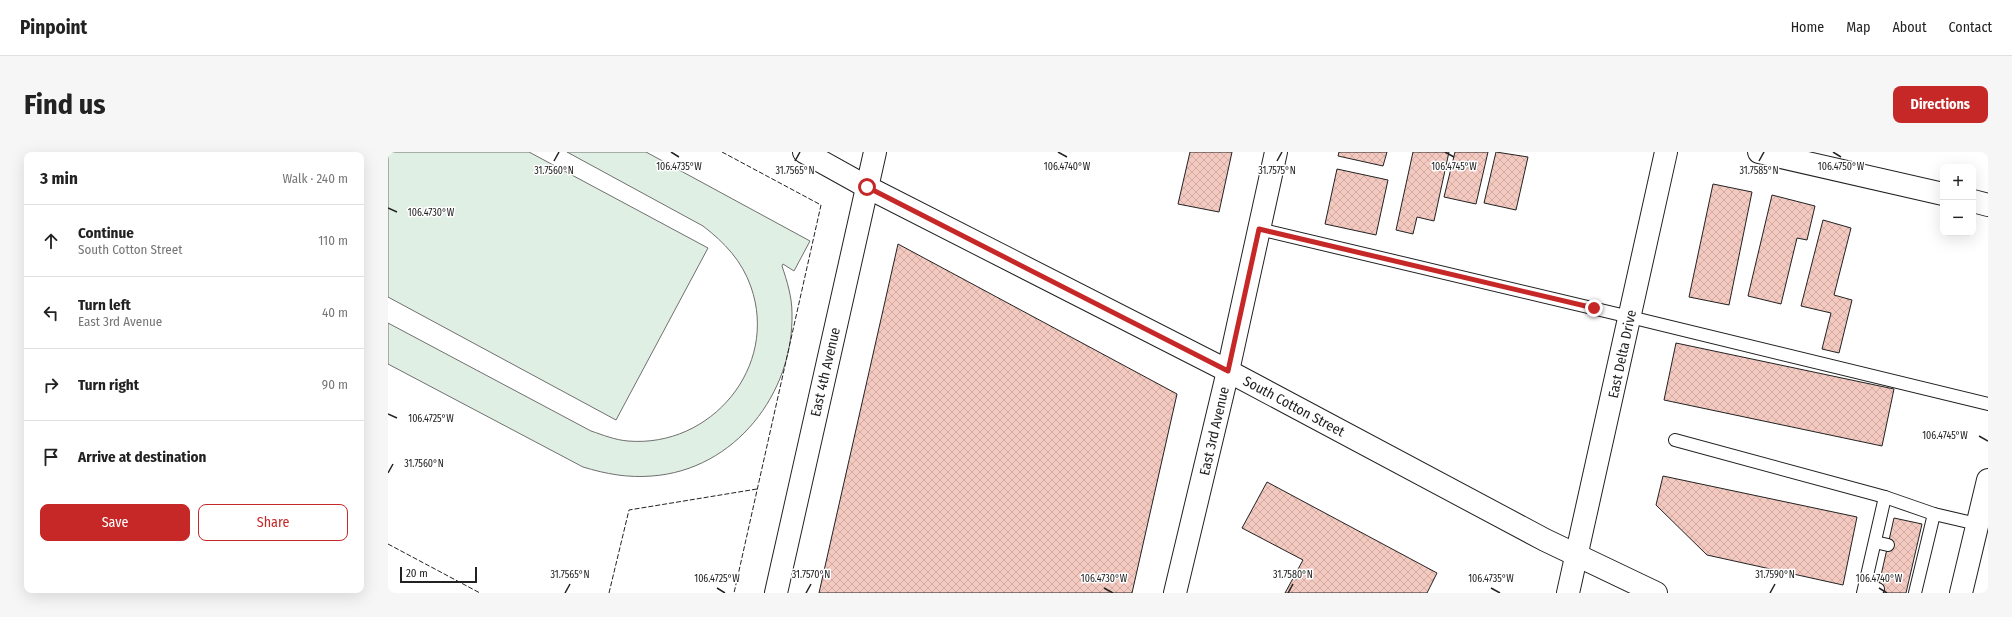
<!DOCTYPE html>
<html lang="en">
<head>
<meta charset="utf-8">
<style>
  :root { --surface:#fff; --page:#f6f6f6; --text:#222; --muted:#767676; --line:#e0e0e0; --accent:#c62828 }
  body { margin:0; font-family:"Fira Sans Condensed",sans-serif; background:var(--page); color:var(--text) }
  .controls { position:absolute; right:12px; top:12px; display:grid; overflow:hidden; border-radius:8px; box-shadow:0 4px 16px #0002 }
  .controls button { width:36px; height:36px; display:grid; place-items:center; padding:0; border:0; border-bottom:1px solid var(--line); background:var(--surface); color:var(--text); font:20px sans-serif }
  .scale { position:absolute; left:12px; bottom:10px; width:77px; box-sizing:border-box; padding-left:4px; border:2px solid #222; border-top:0; font-size:11px; line-height:14px; white-space:nowrap; color:#222; -webkit-text-stroke:3px #fff; paint-order:stroke }
  .stop { position:absolute; width:12px; height:12px; margin:-9px; border:3px solid #c62828; border-radius:50%; background:#fff }
  .stop.end { background:#c62828; border-color:#fff; box-shadow:0 1px 4px #0008 }
  .list { margin:0; padding:0; list-style:none }
  h2 { display:flex; justify-content:space-between; align-items:center; height:52px; margin:0; padding:0 16px; font-size:17px }
  h2 small { font-size:13px; font-weight:400; color:var(--muted) }
  .list li { display:grid; grid-template-columns:26px 1fr auto; gap:12px; align-items:center; box-sizing:border-box; height:72px; padding:0 16px; border-top:1px solid var(--line) }
  .list b { display:block; font-size:15px; white-space:nowrap }
  .list p { margin:0; font-size:13px; white-space:nowrap; color:var(--muted) }
  .list em { font-size:13px; font-style:normal; color:var(--muted) }
  .actions { display:flex; gap:8px; padding:12px 16px }
  .actions a { flex:1; padding:9px 0; border:1px solid var(--accent); border-radius:8px; text-align:center; font-size:14px; color:var(--accent) }
  .actions .main { background:var(--accent); color:#fff }
  .icon { flex:none; width:22px; height:22px; fill:none; stroke:currentColor; stroke-width:2; stroke-linecap:round; stroke-linejoin:round }
  .map { position:relative; flex:none; width:1600px; height:441px; overflow:hidden; border-radius:8px }
  header { display:flex; align-items:center; gap:24px; box-sizing:border-box; height:56px; padding:0 20px; background:var(--surface); border-bottom:1px solid var(--line) }
  header strong { font-size:19px }
  nav { display:flex; gap:22px; margin-inline-start:auto; font-size:14px }
  .intro { display:flex; align-items:center; justify-content:space-between; box-sizing:border-box; height:96px; padding:0 24px }
  h1 { margin:0; font-size:28px }
  .button { padding:10px 18px; border-radius:8px; background:var(--accent); color:#fff; font-size:14px; font-weight:700 }
  main { display:flex; gap:24px; padding:0 24px }
  aside { flex:1; background:var(--surface); border-radius:8px; box-shadow:0 4px 16px #0002 }
  .map>svg:first-child { display:block }
</style>
</head>
<body>
<header>
<strong>Pinpoint</strong>
<nav><a>Home</a><a>Map</a><a>About</a><a>Contact</a></nav>
</header>
<div class="intro"><h1>Find us</h1><a class="button">Directions</a></div>
<main>
<aside>
<h2>3 min<small>Walk · 240 m</small></h2>
<ul class="list">
<li><svg class="icon" aria-label="ahead" viewBox="0 0 24 24"><path d="M12 20V5M6 11l6-6 6 6"/></svg><div><b>Continue</b><p>South Cotton Street</p></div><em>110 m</em></li>
<li><svg class="icon" aria-label="left" viewBox="0 0 24 24"><path d="M17 20v-9H6M10 6l-5 5 5 5"/></svg><div><b>Turn left</b><p>East 3rd Avenue</p></div><em>40 m</em></li>
<li><svg class="icon" aria-label="right" viewBox="0 0 24 24"><path d="M7 20v-9h11M14 6l5 5-5 5"/></svg><div><b>Turn right</b></div><em>90 m</em></li>
<li><svg class="icon" aria-label="arrive" viewBox="0 0 24 24"><path d="M6 21V4h12l-3 4 3 4H6"/></svg><div><b>Arrive at destination</b></div></li>
</ul>
<div class="actions"><a class="main">Save</a><a>Share</a></div>
</aside>
<div class="map">
<svg width="1600" height="441" viewBox="0 0 1600 441">
  <defs>
    <pattern id="building-cross-hatch" width="8" height="8" patternUnits="userSpaceOnUse"><rect width="8" height="8" fill="#f3c9c0"/><path d="M0 0l8 8M0 8l8-8" fill="none" stroke="#d0aca5"/></pattern>
  </defs>
  <rect width="100%" height="100%" fill="#fff"/>
  <g fill="#e0efe3" stroke="#6f6f6f">
    <polygon points="0,0 141,0 320,96 228,268 0,145"/>
    <path d="M179,0H258L422,89L406,119L395,112L394,114C399,129 404,145 404,161C406,241 347,318 264,324C240,326 218,322 195,315L0,212V171L203,279C215,283 227,288 240,289C323,296 391,215 363,135C354,109 337,91 315,74Z"/>
  </g>
  <g fill="url(#building-cross-hatch)" stroke="#222">
    <polygon points="802,0 844,0 831,60 790,52"/>
    <polygon points="951,0 999,0 995,14 950,4"/>
    <polygon points="1025,0 1061,0 1046,69 1029,65 1025,82 1008,78"/>
    <polygon points="1067,0 1100,0 1088,52 1056,45"/>
    <polygon points="1108,0 1140,5 1128,58 1096,51"/>
    <polygon points="949,17 1000,28 988,83 937,72"/>
    <polygon points="1325,32 1364,40 1341,153 1301,145"/>
    <polygon points="1384,43 1427,54 1419,88 1409,86 1393,152 1360,144"/>
    <polygon points="1435,68 1463,76 1446,143 1464,148 1451,201 1434,197 1443,161 1413,154"/>
    <polygon points="510,92 789,242 744,441 431,441"/>
    <polygon points="1288,191 1506,237 1494,294 1276,248"/>
    <polygon points="1275,324 1469,365 1455,433 1319,403 1268,353"/>
    <polygon points="879,330 1049,421 1039,441 897,441 915,408 854,376"/>
    <polygon points="1506,366 1534,372 1518,441 1489,441"/>
  </g>
  <g fill="none" stroke-linecap="round" stroke-linejoin="round">
    <g stroke="#222" stroke-width="14">
      <g id="lane">
        <polyline points="871,77 1242,165 1600,252"/>
        <polyline points="1287,288 1497,345 1546,362 1589,372"/>
        <polyline points="1487,390 1500,393"/>
        <polyline points="1477,434 1490,437"/>
        <polyline points="1475,441 1497,345"/>
        <polyline points="1527,441 1546,362"/>
      </g>
    </g>
    <g stroke="#222" stroke-width="24">
      <g id="street">
        <polyline points="1371,0 1555,42"/>
        <polyline points="1585,49 1600,53"/>
        <polyline points="388,441 487,0"/>
        <polyline points="787,441 840,219 888,0"/>
      </g>
    </g>
    <g stroke="#222" stroke-width="24">
      <g id="secondary">
        <polyline points="416,0 479,35 840,219 1157,388 1268,441"/>
        <polyline points="1180,441 1278,0"/>
      </g>
    </g>
    <g stroke="#222" stroke-width="24">
      <polyline id="primary" points="1573,441 1600,328"/>
    </g>
    <use href="#lane" stroke="#fff" stroke-width="12"/>
    <use href="#street" stroke="#fff" stroke-width="22"/>
    <use href="#secondary" stroke="#fff" stroke-width="22"/>
    <use href="#primary" stroke="#fff" stroke-width="22"/>
    <g stroke="#222" stroke-width="1" stroke-dasharray="5 2" stroke-linecap="butt">
      <polyline points="334,0 433,53 346,441"/>
      <polyline points="0,392 92,441"/>
      <polyline points="221,441 241,358 369,337"/>
    </g>
  </g>
  <g fill="none" stroke-linecap="round" stroke-linejoin="round">
    <polyline stroke="#c62828" stroke-width="5" points="479,35 840,219 871,77 1206,156"/>
  </g>
  <path fill="none" stroke="#222" stroke-width="1.5" d="M283,0L291,5M670,0L679,5M1057,0L1066,5M1445,0L1453,5M166,9L171,0M407,9L412,0M889,9L894,0M1371,9L1376,0M0,56L9,60M0,262L9,266M1591,284L1600,289M0,321L5,312M329,436L337,441M716,436L725,441M1103,436L1112,441M1491,436L1499,441M177,441L182,432M418,441L423,432M900,441L905,432M1382,441L1387,432"/>
  <g text-anchor="middle" stroke-width="3" stroke-linejoin="round" paint-order="stroke">
    <g font-size="14" fill="#222" stroke="#fff">
      <text transform="translate(1234 202) rotate(-78)" y="5">East Delta Drive</text>
      <text transform="translate(437 220) rotate(-77)" y="5">East 4th Avenue</text>
      <text transform="translate(906 254) rotate(28)" y="5">South Cotton Street</text>
      <text transform="translate(826 279) rotate(-77)" y="5">East 3rd Avenue</text>
    </g>
  </g>
  <g font-size="10" text-anchor="middle" fill="#222" stroke="#fff" stroke-width="3" stroke-linejoin="round" paint-order="stroke">
    <text x="1453" y="18">106.4750°W</text>
    <text x="1066" y="18">106.4745°W</text>
    <text x="291" y="18">106.4735°W</text>
    <text x="679" y="18">106.4740°W</text>
    <text x="166" y="22">31.7560°N</text>
    <text x="407" y="22">31.7565°N</text>
    <text x="889" y="22">31.7575°N</text>
    <text x="1371" y="22">31.7585°N</text>
    <text x="43" y="64">106.4730°W</text>
    <text x="43" y="270">106.4725°W</text>
    <text x="1557" y="287">106.4745°W</text>
    <text x="36" y="315">31.7560°N</text>
    <text x="182" y="426">31.7565°N</text>
    <text x="423" y="426">31.7570°N</text>
    <text x="905" y="426">31.7580°N</text>
    <text x="1387" y="426">31.7590°N</text>
    <text x="329" y="430">106.4725°W</text>
    <text x="716" y="430">106.4730°W</text>
    <text x="1103" y="430">106.4735°W</text>
    <text x="1491" y="430">106.4740°W</text>
  </g>
</svg>
<div class="controls">
<button>+</button>
<button>−</button>
</div>
<div class="scale">20 m</div>
<div class="stop" style="left:479px;top:35px"></div>
<div class="stop end" style="left:1206px;top:156px"></div>
</div>
</main>
</body>
</html>
